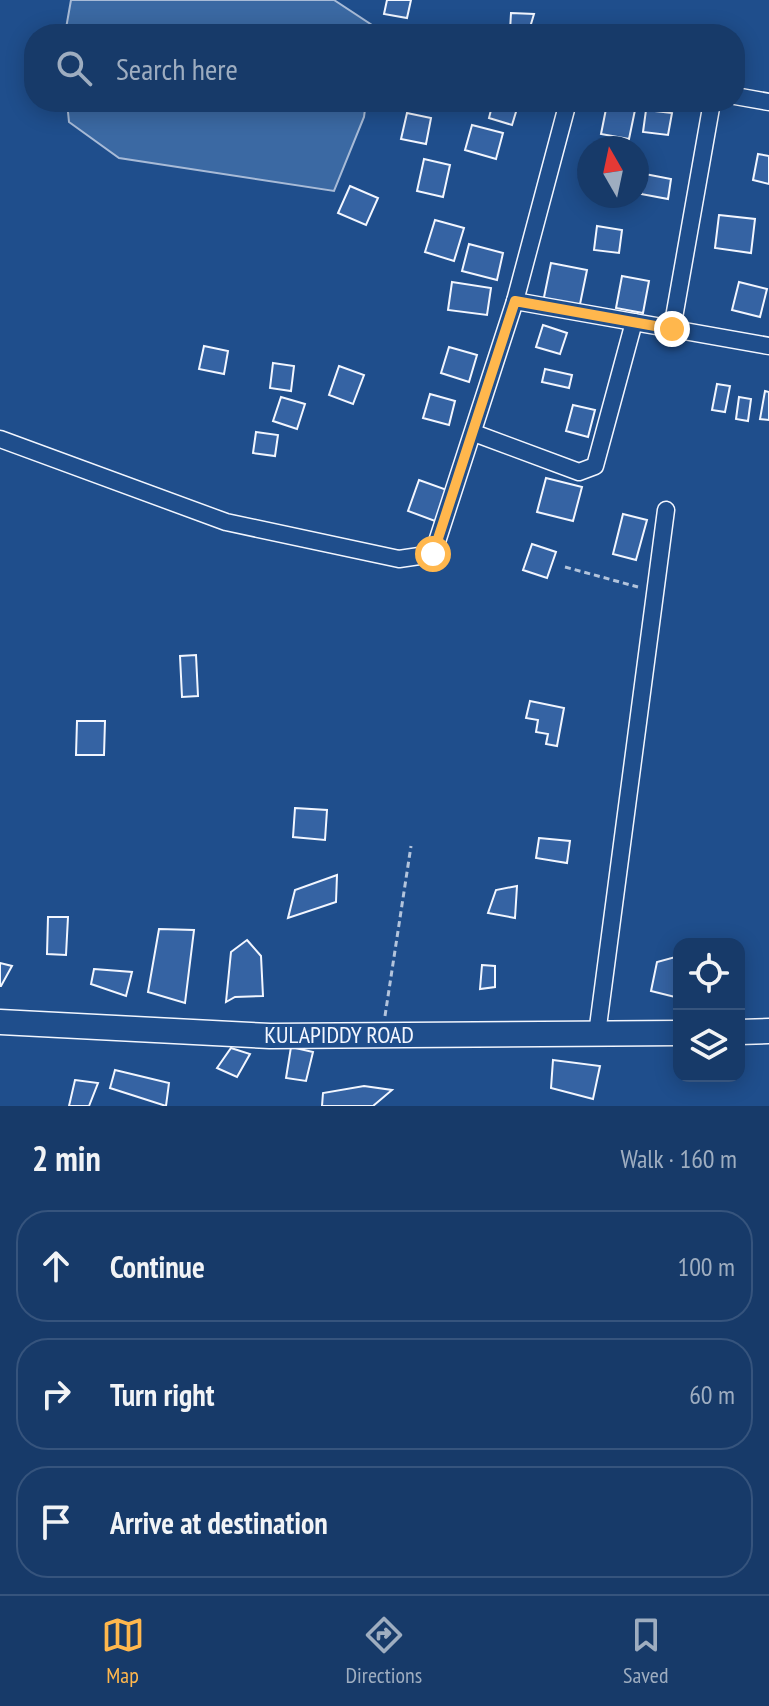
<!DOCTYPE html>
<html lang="en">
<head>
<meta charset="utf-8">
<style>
  :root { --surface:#173a69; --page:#20416f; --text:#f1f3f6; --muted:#9eadc0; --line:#36547d; --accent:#ffb74d }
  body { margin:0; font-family:"PT Sans Narrow",sans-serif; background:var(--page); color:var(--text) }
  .controls { position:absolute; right:24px; bottom:24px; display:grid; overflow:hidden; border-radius:16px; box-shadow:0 4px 20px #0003 }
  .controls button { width:72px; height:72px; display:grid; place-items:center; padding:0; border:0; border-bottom:2px solid var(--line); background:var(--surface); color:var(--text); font:40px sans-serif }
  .compass { position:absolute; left:577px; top:136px; width:72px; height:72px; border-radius:50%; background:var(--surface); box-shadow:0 4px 20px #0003; rotate:351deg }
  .stop { position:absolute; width:24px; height:24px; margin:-18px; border:6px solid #ffb74d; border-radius:50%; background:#fff }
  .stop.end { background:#ffb74d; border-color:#fff; box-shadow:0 2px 8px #0008 }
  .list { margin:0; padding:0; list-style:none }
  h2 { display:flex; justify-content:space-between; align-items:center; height:104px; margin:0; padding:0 32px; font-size:34px }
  h2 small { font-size:26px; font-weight:400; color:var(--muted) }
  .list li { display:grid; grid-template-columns:52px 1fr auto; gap:24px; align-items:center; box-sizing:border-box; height:112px; margin:0 16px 16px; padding:0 16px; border:2px solid var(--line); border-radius:32px }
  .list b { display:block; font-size:30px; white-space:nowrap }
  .list em { font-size:26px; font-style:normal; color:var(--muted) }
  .icon { flex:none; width:44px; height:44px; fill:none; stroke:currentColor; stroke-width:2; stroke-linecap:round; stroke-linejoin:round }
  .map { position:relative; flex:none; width:769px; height:1106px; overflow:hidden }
  .search { position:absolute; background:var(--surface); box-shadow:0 4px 20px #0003; left:24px; right:24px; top:24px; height:88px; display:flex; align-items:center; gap:20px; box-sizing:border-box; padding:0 28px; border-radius:32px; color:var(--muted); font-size:30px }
  .sheet { height:488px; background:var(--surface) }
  nav { display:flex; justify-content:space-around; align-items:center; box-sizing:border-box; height:112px; border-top:2px solid var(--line); background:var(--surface); font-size:22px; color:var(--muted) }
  nav a { display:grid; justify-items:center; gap:4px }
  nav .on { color:var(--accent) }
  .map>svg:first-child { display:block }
</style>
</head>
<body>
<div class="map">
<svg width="769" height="1106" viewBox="0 0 769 1106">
  <rect width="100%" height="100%" fill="#1f4e8c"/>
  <g fill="#3b69a3" stroke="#a8bbd7" stroke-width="2">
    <polygon points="71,0 334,0 378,29 377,34 65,34"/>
    <polygon points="67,102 366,102 364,117 334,191 119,158 69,122"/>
  </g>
  <g fill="#3563a3" stroke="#f2f6ff" stroke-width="2">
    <polygon points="387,0 411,0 407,18 384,14"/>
    <polygon points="511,13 534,14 528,34 510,31"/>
    <polygon points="425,28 450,31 450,34 424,34"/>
    <polygon points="439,102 468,102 467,109"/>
    <polygon points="493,102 519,102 512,125 489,118"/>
    <polygon points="607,104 635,110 629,139 601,134"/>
    <polygon points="646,110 672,113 668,135 643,132"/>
    <polygon points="407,113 431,118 426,144 401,139"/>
    <polygon points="472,125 503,133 496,159 465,150"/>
    <polygon points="588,152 589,152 589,180 580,178"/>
    <polygon points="758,154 769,156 769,184 753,180"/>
    <polygon points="424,159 450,165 443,197 417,191"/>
    <polygon points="645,174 671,179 668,199 641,194"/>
    <polygon points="350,186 378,198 366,225 338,213"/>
    <polygon points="719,215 755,219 751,253 715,248"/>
    <polygon points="435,220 464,228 454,261 425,252"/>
    <polygon points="597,226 622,230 619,253 594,250"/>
    <polygon points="469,244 503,253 497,280 462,271"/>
    <polygon points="551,263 587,270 579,309 543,302"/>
    <polygon points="622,276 649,281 643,313 616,308"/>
    <polygon points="452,282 491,288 487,315 448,310"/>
    <polygon points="739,282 767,289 760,317 732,310"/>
    <polygon points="543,325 567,333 560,354 536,347"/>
    <polygon points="204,346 228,351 224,374 199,369"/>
    <polygon points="449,347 477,355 469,382 441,373"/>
    <polygon points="273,363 294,366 291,391 270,388"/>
    <polygon points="339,366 364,375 353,404 329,395"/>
    <polygon points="545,369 572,375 569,388 542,382"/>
    <polygon points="717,384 730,386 725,412 712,410"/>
    <polygon points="765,391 769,392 769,420 760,419"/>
    <polygon points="430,394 455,401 449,425 423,418"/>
    <polygon points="281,397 305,404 297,429 273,421"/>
    <polygon points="739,397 751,399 748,421 736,419"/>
    <polygon points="573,405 595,410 588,437 566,431"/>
    <polygon points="256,432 278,435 275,456 253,453"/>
    <polygon points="546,478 582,487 573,521 537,512"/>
    <polygon points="419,480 447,490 435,521 408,511"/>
    <polygon points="623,514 647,520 636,560 613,554"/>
    <polygon points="532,544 556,552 547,578 523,570"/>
    <polygon points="196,655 198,696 182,697 180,656"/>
    <polygon points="530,701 564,708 557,746 546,744 548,734 536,732 538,720 526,718"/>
    <polygon points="77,721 105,721 104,755 76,755"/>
    <polygon points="295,808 327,810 325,840 293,837"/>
    <polygon points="539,838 570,841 567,863 536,858"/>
    <polygon points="337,875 336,902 288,918 295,890"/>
    <polygon points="517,886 515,918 488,913 496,890"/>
    <polygon points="48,917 68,917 66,955 47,954"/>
    <polygon points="159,929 194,930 185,1003 148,992"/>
    <polygon points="247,940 261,956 263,996 235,997 226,1002 231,952"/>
    <polygon points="679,956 679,998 651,991 657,962"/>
    <polygon points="0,963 12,966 1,986 0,986"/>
    <polygon points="482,965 495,966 495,987 480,989"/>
    <polygon points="94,969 132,972 126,996 91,984"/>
    <polygon points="291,1047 313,1052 306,1081 286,1078"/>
    <polygon points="231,1048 250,1054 237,1077 217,1068"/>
    <polygon points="553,1060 600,1066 593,1099 551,1088"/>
    <polygon points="115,1070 169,1083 166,1106 110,1088"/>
    <polygon points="75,1080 98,1083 89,1106 69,1106"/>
    <polygon points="364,1086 392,1090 373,1106 322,1106 323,1093"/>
  </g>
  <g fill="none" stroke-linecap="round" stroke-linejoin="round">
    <g stroke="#f2f6ff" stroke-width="19">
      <g id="street">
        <polyline points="735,96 769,102"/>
        <polyline points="515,301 769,346"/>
        <polyline points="672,329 712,102"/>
        <polyline points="474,433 579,472 595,466 634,322"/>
        <polyline points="0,439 226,522 399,559 433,554 515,301 568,102"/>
        <polyline points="597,1034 666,510"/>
      </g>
    </g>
    <g stroke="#f2f6ff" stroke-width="27">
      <g id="secondary">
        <polyline points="0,1022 270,1036 679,1033"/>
        <polyline points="739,1032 769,1031"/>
      </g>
    </g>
    <g stroke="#b3c4dc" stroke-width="3" stroke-dasharray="6 4" stroke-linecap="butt">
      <polyline points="565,567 638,587"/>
      <polyline points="385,1016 411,846"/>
    </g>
    <use href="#street" stroke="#1f4e8c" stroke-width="16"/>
    <use href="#secondary" stroke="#1f4e8c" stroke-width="24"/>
  </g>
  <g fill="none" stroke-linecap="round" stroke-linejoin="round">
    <polyline stroke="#ffb74d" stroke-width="10" points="433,554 515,301 672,329"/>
  </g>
  <g text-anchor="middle" stroke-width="6" stroke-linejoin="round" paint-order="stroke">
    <g font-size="24" fill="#f2f6ff" stroke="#1f4e8c">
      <text x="339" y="1043">KULAPIDDY ROAD</text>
    </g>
  </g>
</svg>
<div class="controls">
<button><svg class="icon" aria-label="locate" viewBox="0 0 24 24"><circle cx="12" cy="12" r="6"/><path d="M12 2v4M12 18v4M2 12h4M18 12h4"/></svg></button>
<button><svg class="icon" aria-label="layers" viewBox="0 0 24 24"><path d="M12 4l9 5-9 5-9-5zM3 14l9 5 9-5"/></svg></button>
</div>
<svg class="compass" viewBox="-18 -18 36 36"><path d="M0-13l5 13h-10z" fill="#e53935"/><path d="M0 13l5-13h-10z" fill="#9eadc0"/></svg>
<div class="stop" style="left:433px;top:554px"></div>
<div class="stop end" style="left:672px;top:329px"></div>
<div class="search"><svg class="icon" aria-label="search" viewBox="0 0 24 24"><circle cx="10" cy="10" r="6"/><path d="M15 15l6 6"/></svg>Search here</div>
</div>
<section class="sheet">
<h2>2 min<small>Walk · 160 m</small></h2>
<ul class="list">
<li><svg class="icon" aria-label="ahead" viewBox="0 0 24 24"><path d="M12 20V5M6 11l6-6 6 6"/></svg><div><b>Continue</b></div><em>100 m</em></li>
<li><svg class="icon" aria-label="right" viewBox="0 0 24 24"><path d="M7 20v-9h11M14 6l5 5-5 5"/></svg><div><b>Turn right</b></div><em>60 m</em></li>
<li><svg class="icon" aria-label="arrive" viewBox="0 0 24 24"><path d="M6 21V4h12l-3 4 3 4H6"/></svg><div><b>Arrive at destination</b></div></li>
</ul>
</section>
<nav>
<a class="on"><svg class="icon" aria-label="map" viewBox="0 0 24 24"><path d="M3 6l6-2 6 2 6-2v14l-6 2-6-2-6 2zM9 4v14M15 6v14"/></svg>Map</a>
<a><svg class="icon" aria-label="directions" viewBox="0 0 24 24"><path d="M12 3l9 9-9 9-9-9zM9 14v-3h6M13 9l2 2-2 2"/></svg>Directions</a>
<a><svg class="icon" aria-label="saved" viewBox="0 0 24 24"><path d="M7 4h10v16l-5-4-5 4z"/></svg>Saved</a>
</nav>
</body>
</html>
